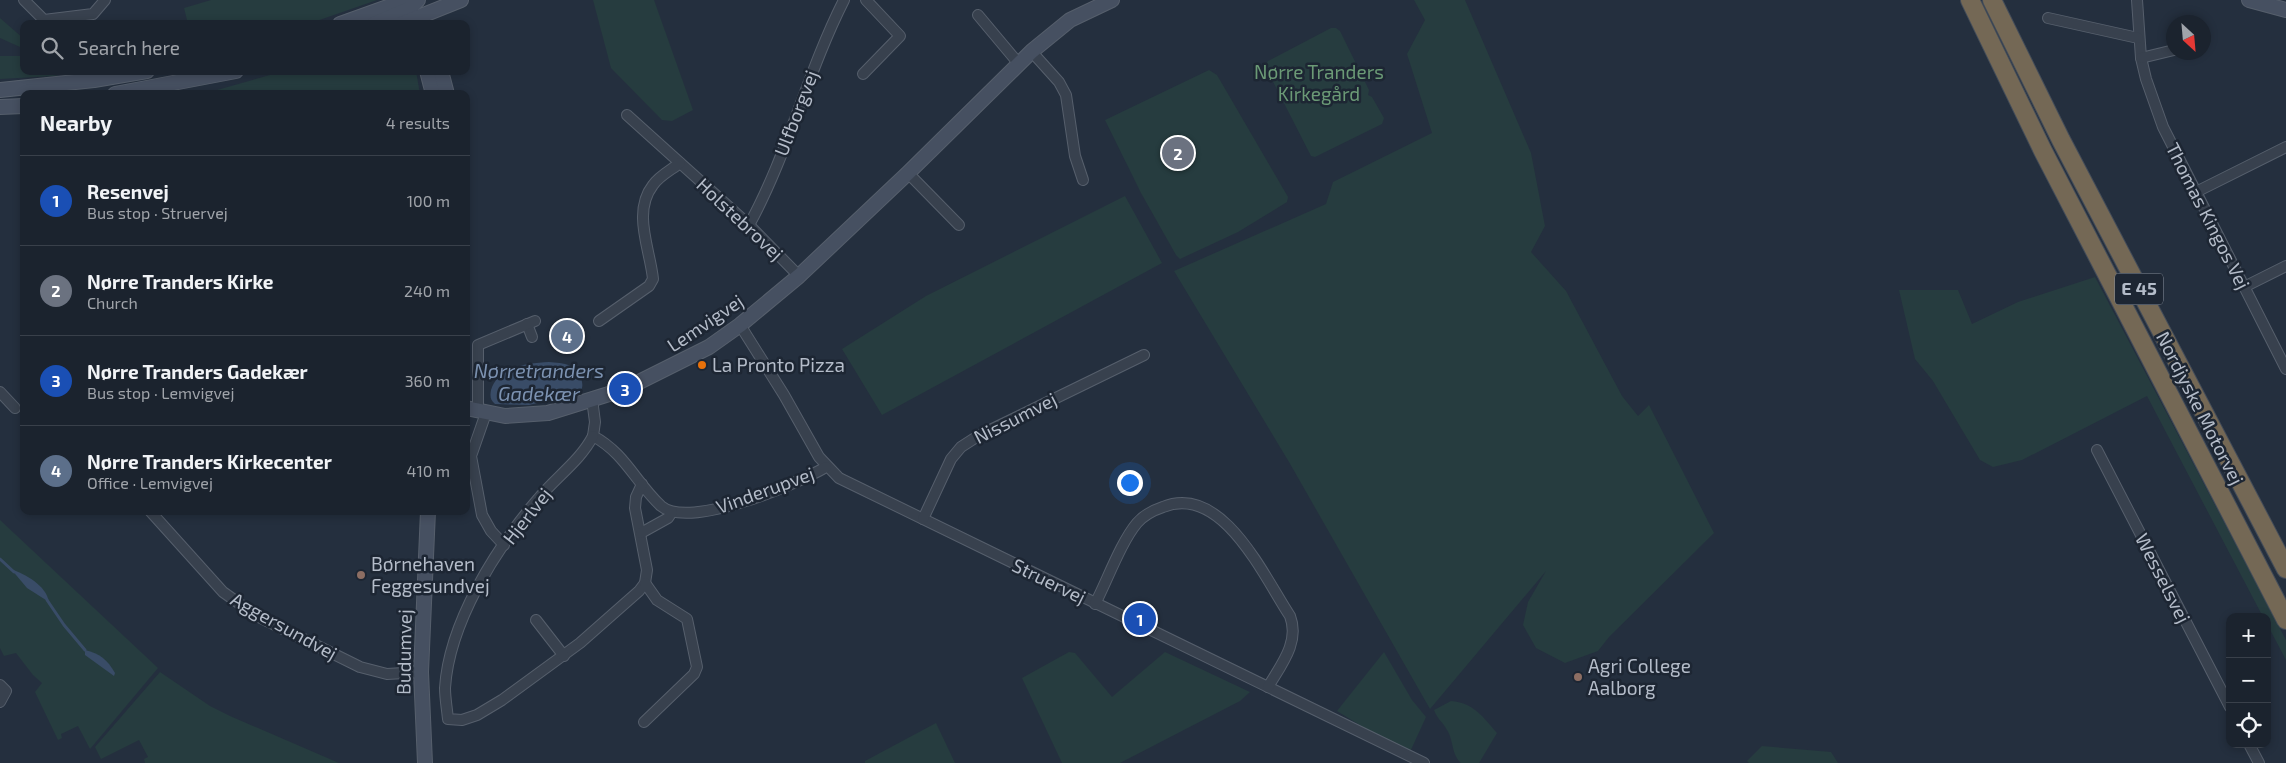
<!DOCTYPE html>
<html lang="en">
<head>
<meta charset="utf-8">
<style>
  :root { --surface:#1b232e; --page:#242b36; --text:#f1f3f6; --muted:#a0a4aa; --line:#39404a; --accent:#2563eb }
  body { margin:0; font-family:"Exo 2",sans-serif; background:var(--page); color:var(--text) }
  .controls { position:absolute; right:15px; bottom:15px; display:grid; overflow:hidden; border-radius:10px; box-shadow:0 2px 8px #0003 }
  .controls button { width:45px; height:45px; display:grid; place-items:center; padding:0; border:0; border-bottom:1px solid var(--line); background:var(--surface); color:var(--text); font:25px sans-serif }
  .compass { position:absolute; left:2166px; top:15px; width:45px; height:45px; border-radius:50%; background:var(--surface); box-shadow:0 2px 8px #0003; rotate:154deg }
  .you { position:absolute; left:1129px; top:482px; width:18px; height:18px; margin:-12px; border:4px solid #fff; border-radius:50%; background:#1a73e8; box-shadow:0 0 0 8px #1a73e833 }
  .badge { display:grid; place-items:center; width:32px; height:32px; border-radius:50%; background:var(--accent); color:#fff; font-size:16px; font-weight:700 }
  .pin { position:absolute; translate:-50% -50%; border:2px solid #fff; box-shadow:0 1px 5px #0006 }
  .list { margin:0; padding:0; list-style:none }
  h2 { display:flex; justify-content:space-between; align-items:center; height:65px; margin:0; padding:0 20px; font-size:21px }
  h2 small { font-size:16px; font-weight:400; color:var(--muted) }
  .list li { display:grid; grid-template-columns:32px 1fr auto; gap:15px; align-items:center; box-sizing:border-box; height:90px; padding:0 20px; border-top:1px solid var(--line) }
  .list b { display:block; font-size:19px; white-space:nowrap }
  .list p { margin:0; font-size:16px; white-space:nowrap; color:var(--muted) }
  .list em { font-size:16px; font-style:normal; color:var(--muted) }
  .icon { flex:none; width:28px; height:28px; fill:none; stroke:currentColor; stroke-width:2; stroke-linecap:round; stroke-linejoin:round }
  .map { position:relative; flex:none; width:2286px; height:763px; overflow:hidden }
  .search { position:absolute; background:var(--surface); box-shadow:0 2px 8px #0003; left:20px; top:20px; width:450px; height:55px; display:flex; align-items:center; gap:12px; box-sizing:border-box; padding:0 18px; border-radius:10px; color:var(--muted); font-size:19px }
  .panel { position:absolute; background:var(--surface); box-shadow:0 2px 8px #0003; left:20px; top:90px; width:450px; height:425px; border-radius:10px }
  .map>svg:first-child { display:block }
</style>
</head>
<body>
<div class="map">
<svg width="2286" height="763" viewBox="0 0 2286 763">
  <rect width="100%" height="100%" fill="#242f3e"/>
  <g fill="#263c3f">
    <polygon points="211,0 377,0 308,24 188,24 184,8"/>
    <polygon points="593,0 654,0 693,110 672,121 662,120 611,68"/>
    <polygon points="1414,0 1465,0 1531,153 1545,226 1531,252 1566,291 1622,396 1638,416 1649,405 1714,533 1609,637 1598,651 1565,663 1536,648 1523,625 1528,602 1546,571 1430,709 1289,462 1174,271 1326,204 1333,182 1432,133 1407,54 1425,20"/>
    <polygon points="0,18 24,39 24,45 20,47 0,38"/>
    <polygon points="1331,28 1336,28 1340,31 1369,90 1368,95 1372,97 1384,118 1382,124 1315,157 1311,156 1265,66 1268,61"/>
    <polygon points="0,56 24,56 24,71 81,71 53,76 0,79"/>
    <polygon points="1209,70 1217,75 1288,197 1287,202 1238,232 1180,259 1176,255 1141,193 1105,120"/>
    <polygon points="284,71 416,71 420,94 210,94 210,92"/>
    <polygon points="1125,196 1162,263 882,415 842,349 926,296"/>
    <polygon points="2095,277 2286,640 2286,660 2267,624 2267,617 2263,617 2147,396 2022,460 1993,467 1980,460 1933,381 1915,359 1899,290 1958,290 1972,324 2018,302"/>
    <polygon points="0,520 158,668 90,749 78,726 61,734 62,738 58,740 35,692 42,683 33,675 16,653 4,656 0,648"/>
    <polygon points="1069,652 1075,653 1112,697 1165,652 1250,692 1240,701 1120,763 1062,763 1022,678"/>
    <polygon points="1384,652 1412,700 1426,717 1410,752 1371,732 1337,711"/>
    <polygon points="160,672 210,706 230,716 339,763 145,763 144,759 148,757 139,740 101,759 95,747"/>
    <path d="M1451,701C1474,703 1483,717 1497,733L1479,763H1461C1451,754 1454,741 1447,730C1443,722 1437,719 1434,710Z"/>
    <polygon points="936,723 955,763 865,763 865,761"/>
    <polygon points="1762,746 1831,752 1838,763 1749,763 1747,761"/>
  </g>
  <g fill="#394c67">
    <path d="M549,362C563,363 580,364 582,382C583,387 582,390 578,393L529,405L495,404C490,400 490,396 491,390C498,366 529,363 549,362Z"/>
    <path d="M11,569C25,574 46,585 49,602L27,588Z"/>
    <path d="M85,650C100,654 107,659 115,673L114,676L85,655Z"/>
  </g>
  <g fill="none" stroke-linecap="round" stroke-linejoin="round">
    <g stroke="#394c67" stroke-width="3">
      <polyline points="0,559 14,572"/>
      <polyline points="47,600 64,625 85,650"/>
    </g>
    <g stroke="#565f6c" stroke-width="12">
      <g id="street">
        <polyline points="24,0 44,20 93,14 105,0"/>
        <polyline points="2137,0 2141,58 2146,79 2163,127 2286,369"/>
        <polyline points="978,15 1019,64"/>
        <polyline points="2048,18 2138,38"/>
        <polyline points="1032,52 1059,82 1066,95 1075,156 1083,180"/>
        <polyline points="2141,58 2174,50"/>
        <polyline points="863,74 900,36 866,0"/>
        <polyline points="627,115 749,225 799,276"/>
        <polyline points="908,173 959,225"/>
        <polyline points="2196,192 2286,147"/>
        <path d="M749,225C788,154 807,73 844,0"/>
        <polyline points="2244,287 2286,266"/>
        <path d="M599,321L649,286L653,279C650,249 632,212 653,185C659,176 671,170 680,163"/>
        <polyline points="527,324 532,337"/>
        <polyline points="740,325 784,395 819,457 839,478 1424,763"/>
        <polyline points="0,392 15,408"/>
        <path d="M592,399L595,422L593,436C625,453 636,483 661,506C689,530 797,484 826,467"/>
        <polyline points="478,411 478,345 535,321"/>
        <polyline points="486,413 471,456 482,515 491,531 504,545"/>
        <path d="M593,436C580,461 556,477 538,499C496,548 449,623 445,688C445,698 447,709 448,719L462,720L477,715L502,700L580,643L639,591L645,583L647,570L635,508L636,497L642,484"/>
        <polyline points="2097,450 2230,707"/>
        <polyline points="150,511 223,592 257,616 360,667 387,674 421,672"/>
        <polyline points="923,519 951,459 961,447 978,436 1144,355"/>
        <polyline points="641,533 668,518 672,512"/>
        <path d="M1095,604C1107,581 1121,542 1137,523C1143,516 1154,510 1163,507C1222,483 1263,575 1290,616C1300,642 1281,665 1268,687"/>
        <polyline points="536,620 564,656"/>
        <polyline points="0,685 6,691 0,702"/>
        <polyline points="644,722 694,674 697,667 687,619 657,600 645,583"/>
        <polyline points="2249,744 2259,763"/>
      </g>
    </g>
    <g stroke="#565f6c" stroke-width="16">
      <g id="secondary">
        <polyline points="2249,0 2286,10"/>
        <polyline points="340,24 407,0"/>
        <polyline points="374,24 409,9 418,0"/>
        <polyline points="401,24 461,0"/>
        <polyline points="427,71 433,94"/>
        <polyline points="441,71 447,94"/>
        <polyline points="0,90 94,80 147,71"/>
        <polyline points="115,94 236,71"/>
        <polyline points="0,107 24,106"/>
        <polyline points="466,408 505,416 548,413 625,389 709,347 740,325 799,276 908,173 1032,51 1070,20 1112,0"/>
        <polyline points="425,763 421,672 428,511"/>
      </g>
    </g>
    <g stroke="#434c59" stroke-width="20">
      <g id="highway">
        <polyline points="1970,0 2043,151 2286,620"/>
        <polyline points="1992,0 2061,140 2286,569"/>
      </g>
    </g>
    <use href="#street" stroke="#38414e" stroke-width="10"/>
    <use href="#secondary" stroke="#465061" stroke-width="14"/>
    <use href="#highway" stroke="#746855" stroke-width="18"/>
  </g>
  <circle fill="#e8710a" stroke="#1d2633" stroke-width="2" cx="702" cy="365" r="5"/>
  <g fill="#8d6e63" stroke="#1d2633" stroke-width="2">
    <circle cx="361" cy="575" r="5"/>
    <circle cx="1578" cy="677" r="5"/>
  </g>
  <g text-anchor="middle" stroke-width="5" stroke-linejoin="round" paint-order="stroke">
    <rect fill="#1d2633" stroke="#878f9c" stroke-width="1" x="2115" y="273.5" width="48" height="31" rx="4"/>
    <g font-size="18" font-weight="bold" fill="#b4bcc9">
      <text x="2139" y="295">E 45</text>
    </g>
    <g font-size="19" fill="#6b9a76" stroke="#1d2633">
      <text x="1319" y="79">Nørre Tranders<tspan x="1319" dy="22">Kirkegård</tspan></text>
    </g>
    <g font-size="19" fill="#b4bcc9" stroke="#1d2633">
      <text transform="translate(796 113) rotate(-69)" y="7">Ulfborgvej</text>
      <text transform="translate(2208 216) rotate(63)" y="7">Thomas Kingos Vej</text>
      <text transform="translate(740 219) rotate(43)" y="7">Holstebrovej</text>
      <text transform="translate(705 323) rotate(-34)" y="7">Lemvigvej</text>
      <text transform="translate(2200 408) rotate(63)" y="7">Nordjyske Motorvej</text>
      <text transform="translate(1015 418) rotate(-27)" y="7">Nissumvej</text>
      <text transform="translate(765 490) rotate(-20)" y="7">Vinderupvej</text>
      <text transform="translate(527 516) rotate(-52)" y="7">Hjerlvej</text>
      <text transform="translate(2163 578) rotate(63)" y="7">Wesselsvej</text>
      <text transform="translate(1049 581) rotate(26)" y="7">Struervej</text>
      <text transform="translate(284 626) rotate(29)" y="7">Aggersundvej</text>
      <text transform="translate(404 652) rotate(-89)" y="7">Budumvej</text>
    </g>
    <g font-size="19" fill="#b4bcc9" stroke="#1d2633" text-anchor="start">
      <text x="712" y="372">La Pronto Pizza</text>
      <text x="371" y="571">Børnehaven<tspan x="371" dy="22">Feggesundvej</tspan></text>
      <text x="1588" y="673">Agri College<tspan x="1588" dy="22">Aalborg</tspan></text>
    </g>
    <g font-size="20" font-style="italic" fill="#7c92b1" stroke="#1d2633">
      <text x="539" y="378">Nørretranders<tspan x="539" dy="23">Gadekær</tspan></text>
    </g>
  </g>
</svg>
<div class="controls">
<button>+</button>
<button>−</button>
<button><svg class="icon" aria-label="locate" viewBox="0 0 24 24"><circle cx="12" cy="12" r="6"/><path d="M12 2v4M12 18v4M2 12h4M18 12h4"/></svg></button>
</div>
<svg class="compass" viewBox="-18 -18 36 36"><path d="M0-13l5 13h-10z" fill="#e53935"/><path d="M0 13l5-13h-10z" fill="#a0a4aa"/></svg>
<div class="you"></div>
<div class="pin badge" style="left:1140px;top:619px;background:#1a4fb4">1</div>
<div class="pin badge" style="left:1178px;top:153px;background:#6b7280">2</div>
<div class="pin badge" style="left:625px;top:389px;background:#1a4fb4">3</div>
<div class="pin badge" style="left:567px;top:336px;background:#5c6f8a">4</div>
<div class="search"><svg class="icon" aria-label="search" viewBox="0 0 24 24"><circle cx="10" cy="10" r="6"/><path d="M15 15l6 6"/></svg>Search here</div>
<section class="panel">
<h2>Nearby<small>4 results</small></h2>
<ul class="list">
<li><span class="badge" style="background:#1a4fb4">1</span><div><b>Resenvej</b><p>Bus stop · Struervej</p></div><em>100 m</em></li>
<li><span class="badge" style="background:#6b7280">2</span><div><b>Nørre Tranders Kirke</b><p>Church</p></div><em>240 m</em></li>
<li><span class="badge" style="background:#1a4fb4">3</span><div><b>Nørre Tranders Gadekær</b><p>Bus stop · Lemvigvej</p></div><em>360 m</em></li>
<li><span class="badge" style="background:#5c6f8a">4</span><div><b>Nørre Tranders Kirkecenter</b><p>Office · Lemvigvej</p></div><em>410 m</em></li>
</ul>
</section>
</div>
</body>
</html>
